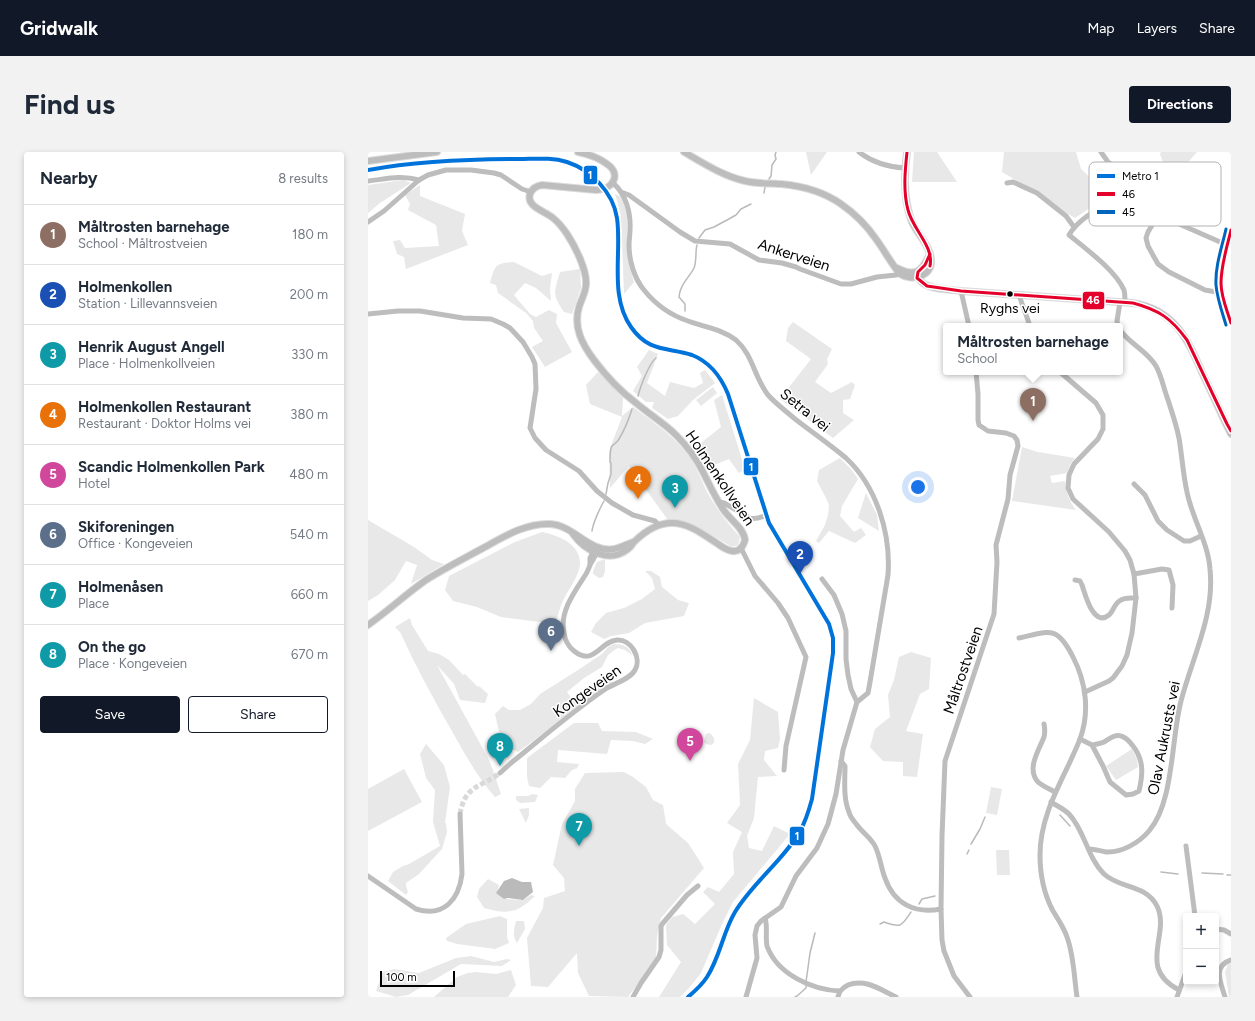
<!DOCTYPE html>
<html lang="en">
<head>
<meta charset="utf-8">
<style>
  :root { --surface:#fff; --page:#f2f2f3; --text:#1f2937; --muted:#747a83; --line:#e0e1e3; --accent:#111827 }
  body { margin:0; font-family:Figtree,sans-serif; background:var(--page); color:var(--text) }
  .controls { position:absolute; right:12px; bottom:12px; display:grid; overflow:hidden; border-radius:4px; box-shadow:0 2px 6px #0003 }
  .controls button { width:36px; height:36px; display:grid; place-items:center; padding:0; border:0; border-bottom:1px solid var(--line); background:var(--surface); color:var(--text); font:20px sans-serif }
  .scale { position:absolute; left:12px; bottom:10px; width:75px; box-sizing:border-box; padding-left:4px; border:2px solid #000; border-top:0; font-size:11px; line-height:14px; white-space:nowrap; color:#000; -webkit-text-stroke:3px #fff; paint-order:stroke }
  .you { position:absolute; left:550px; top:335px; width:14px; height:14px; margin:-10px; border:3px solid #fff; border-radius:50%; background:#1a73e8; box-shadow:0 0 0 6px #1a73e833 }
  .badge { display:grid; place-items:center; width:26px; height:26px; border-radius:50%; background:var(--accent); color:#fff; font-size:13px; font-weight:700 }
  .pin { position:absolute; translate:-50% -33px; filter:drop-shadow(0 1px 2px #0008) }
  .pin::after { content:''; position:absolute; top:21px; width:14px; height:12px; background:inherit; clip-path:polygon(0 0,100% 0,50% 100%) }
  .popup { position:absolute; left:575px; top:171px; width:180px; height:52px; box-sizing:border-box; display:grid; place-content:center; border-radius:4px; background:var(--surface); filter:drop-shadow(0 1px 3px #0005); font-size:13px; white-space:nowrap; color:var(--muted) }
  .popup b { font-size:15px; color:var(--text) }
  .popup::after { content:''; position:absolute; left:50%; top:100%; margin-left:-8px; border:8px solid transparent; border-top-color:var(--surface) }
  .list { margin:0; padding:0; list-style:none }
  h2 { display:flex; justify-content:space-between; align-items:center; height:52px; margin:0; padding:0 16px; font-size:17px }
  h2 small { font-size:13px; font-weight:400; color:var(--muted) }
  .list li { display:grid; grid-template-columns:26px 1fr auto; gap:12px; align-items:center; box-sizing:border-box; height:60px; padding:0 16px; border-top:1px solid var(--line) }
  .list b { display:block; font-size:15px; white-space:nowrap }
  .list p { margin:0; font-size:13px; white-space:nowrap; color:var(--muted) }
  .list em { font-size:13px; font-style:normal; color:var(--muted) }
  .actions { display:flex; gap:8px; padding:12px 16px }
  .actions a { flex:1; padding:9px 0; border:1px solid var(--accent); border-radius:4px; text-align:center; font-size:14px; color:var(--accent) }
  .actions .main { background:var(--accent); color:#fff }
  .map { position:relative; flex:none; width:863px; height:845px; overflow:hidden; border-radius:4px }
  header { display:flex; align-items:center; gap:24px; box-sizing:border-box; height:56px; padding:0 20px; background:var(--accent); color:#fff }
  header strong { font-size:19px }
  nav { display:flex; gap:22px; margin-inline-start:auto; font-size:14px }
  .intro { display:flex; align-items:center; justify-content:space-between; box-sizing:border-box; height:96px; padding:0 24px }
  h1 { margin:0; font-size:28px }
  .button { padding:10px 18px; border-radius:4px; background:var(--accent); color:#fff; font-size:14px; font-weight:700 }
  main { display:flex; gap:24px; padding:0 24px }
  aside { flex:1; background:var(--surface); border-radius:4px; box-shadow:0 2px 6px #0003 }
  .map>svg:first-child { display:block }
</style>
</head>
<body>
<header>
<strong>Gridwalk</strong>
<nav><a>Map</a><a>Layers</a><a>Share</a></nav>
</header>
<div class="intro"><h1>Find us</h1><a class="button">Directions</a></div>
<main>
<aside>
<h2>Nearby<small>8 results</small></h2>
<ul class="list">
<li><span class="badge" style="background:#8d6e63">1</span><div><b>Måltrosten barnehage</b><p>School · Måltrostveien</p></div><em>180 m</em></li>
<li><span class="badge" style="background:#1a4fb4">2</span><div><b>Holmenkollen</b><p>Station · Lillevannsveien</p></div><em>200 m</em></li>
<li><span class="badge" style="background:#0f9aa8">3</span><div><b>Henrik August Angell</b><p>Place · Holmenkollveien</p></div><em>330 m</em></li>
<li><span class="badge" style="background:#e8710a">4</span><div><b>Holmenkollen Restaurant</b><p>Restaurant · Doktor Holms vei</p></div><em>380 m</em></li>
<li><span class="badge" style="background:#d1479c">5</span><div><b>Scandic Holmenkollen Park</b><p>Hotel</p></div><em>480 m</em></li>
<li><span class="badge" style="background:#5c6f8a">6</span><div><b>Skiforeningen</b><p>Office · Kongeveien</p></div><em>540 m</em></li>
<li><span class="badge" style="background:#0f9aa8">7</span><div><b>Holmenåsen</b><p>Place</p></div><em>660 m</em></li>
<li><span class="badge" style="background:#0f9aa8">8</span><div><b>On the go</b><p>Place · Kongeveien</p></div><em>670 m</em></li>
</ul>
<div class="actions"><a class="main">Save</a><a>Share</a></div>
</aside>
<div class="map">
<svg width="863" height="845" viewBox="0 0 863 845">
  <rect width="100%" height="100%" fill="#fff"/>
  <g fill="#e8e8e8">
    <polygon points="438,0 459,0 443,23"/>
    <polygon points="546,0 569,0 589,30 544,30"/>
    <polygon points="636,0 708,0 713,17 728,31 739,39 753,42 746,45 742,42 707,66 688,55 676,45 634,20"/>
    <polygon points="793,0 829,0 814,17 800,24 792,2"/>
    <polygon points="35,28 43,31 12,51 0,61 0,33"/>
    <polygon points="52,33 52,44 97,62 94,79 100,93 38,117 36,105 29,102 25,89 32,88 37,96 71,94 68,73 40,58 42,52 37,43"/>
    <polygon points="247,42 254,45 259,61 260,108 266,130 256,142 253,64"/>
    <path d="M146,110L174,124L184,121L182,137L183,149L168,136L157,131L146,143L162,162L168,165L181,158L189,162L188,171L204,200L177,215L164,195L175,189L166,176L165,169L158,161L130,141L128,133L122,131C127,113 127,111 146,110Z"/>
    <path d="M212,117L213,136L204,162L196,160C184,142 186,141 192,120Z"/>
    <polygon points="425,170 464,197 459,207 460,212 447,230 463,241 484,230 487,233 482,247 475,248 475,261 486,268 465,286 412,247 443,207 418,189 420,176"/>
    <polygon points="281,198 290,202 279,231 297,244 302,230 326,236 335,231 332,221 337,218 347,231 325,248 310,264 300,267 284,256 286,250 278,250 265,239 274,224 269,215"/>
    <path d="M230,220L255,246L254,264L265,255C285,270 308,285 322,306C329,316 334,329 339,340C348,356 359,371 372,385L371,390L370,393L364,395L326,373L314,369L300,368L261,314L242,336L241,299L254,265L222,252L218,233Z"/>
    <polygon points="345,235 349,241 333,254 328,248"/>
    <polygon points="354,243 377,317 371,321 361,307 339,316 328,295 353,275 346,248"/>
    <path d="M654,295L670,300L707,306L703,311L699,321L682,324L684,331L697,329C698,341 701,348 708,358L644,349Z"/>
    <polygon points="472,306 483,317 490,327 474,354 472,364 486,380 493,376 498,383 487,391 461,379 451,391 448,389 457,373 460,363 461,353 458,346 449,329 451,318"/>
    <polygon points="498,341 509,363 511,379 490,366"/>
    <polygon points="0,368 46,395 64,408 76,412 43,432 49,413 38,409 27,428 10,443 0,449"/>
    <path d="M174,380C195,384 221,397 209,423C206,431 200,438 197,445C192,454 190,462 188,472L133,465L109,455L85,449L77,438L81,424L147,390Z"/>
    <polygon points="237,407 237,419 235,425 231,426 225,422 225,419 229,410"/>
    <polygon points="277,419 283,419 292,425 294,435 310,448 321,451 316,464 277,471 261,481 243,484 236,487 223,480 228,471 238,461 256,456 274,447 287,437 284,426"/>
    <path d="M42,466L44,473L60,499L71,502L81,508L95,523L97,522L110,535L111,534L120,542L117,551L92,548L86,532L69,513L120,606L125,618L133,642L127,645C110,626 98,604 85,581C66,548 48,515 32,480L27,475Z"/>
    <path d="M246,492C255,492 262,495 264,503L257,498L250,496L245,499L240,503L234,515L216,526L199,540L204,547L241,524L245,530L150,600L141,596L131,580L127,562L135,554L141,558H152L163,552L172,542L210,518L234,502L240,495Z"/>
    <polygon points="543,500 563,506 561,537 552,542 538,579 555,582 549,625 535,624 535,610 515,609 502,595 507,577 522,565 520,543 526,528 531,505"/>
    <polygon points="386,546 410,560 412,587 410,596 397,599 396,608 409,624 390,625 386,666 379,684 381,696 394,699 406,674 422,682 365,750 354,772 333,821 321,836 312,845 291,845 313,810 299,793 298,773 304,765 315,762 327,772 347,752 335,740 340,735 351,740 366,722 365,700 374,680 359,671 372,653 370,612 382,588"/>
    <polygon points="206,571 230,571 234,579 268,580 285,587 277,592 265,589 243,588 239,602 190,598 189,610 211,612 209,616 204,618 197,626 183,625 172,636 161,634 159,625 159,606"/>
    <path d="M341,581C345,583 347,587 346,591L343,593L338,592L336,590L338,582Z"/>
    <polygon points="58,592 76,613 82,635 77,671 78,671 79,680 74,697 51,722 38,731 38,734 40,740 38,743 20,729 25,720 35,714 41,712 72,694 65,670 67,638 58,626 52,602"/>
    <polygon points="764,597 769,607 770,615 748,628 738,614"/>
    <polygon points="36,617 54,650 0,679 0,637"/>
    <polygon points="256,620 265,625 278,635 285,648 295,653 298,672 320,691 336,716 293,766 289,784 288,808 260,845 221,844 210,821 209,801 180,835 163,834 159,786 175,756 176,746 197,739 196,726 185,713 194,672 207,649 207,637 217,621"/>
    <polygon points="623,635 634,637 629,663 618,661"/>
    <polygon points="164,642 170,643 167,650 152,651 148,648 148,644 160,644"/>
    <polygon points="161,656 161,663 158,671 151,657"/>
    <polygon points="628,698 641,698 642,723 629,723"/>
    <path d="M120,727L131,733L129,741L136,747L155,748L163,743L167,744C149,761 140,763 116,756L109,745L111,737Z"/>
    <polygon points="132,764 139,767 139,785 141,791 127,797 89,792 79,789 78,786 98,772"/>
    <path d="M148,769H156L157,777L149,791C144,783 146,778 148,769Z"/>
    <polygon points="103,804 126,810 139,807 143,808 134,814 93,812 40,843 28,845 8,839 15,820 26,817 51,821 88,806"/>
    <polygon points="860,812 863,812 863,845 861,845 857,820"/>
    <polygon points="143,818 148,833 140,845 66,845 89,825 100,821 108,820 128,822"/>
  </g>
  <polygon fill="#bababa" points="144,726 154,730 163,730 165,740 155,748 140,746 136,747 128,741 136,729"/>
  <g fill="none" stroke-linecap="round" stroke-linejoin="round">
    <g stroke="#bababa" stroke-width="1.5">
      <polyline points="401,27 403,24 404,13 408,7 407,3 408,0"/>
      <polyline points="396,41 397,35"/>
      <polyline points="331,86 337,78 346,75 359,68 368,63 373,57 383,52"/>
      <path d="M317,159V152L311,145C312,132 321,126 326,116C329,109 327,100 329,93"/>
      <path d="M270,244C272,236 281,211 288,206"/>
      <path d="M238,342L240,331L243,322V311L242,310C242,305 242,297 244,294C247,291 250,290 251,287C257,277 261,267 264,257"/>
      <path d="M224,379C225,371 232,356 236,349"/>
      <polyline points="692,663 702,674"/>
      <polyline points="603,692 612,677 617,665"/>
      <polyline points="599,702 601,698"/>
      <polyline points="793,720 810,722"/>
      <polyline points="834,721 855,722"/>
      <polyline points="859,723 863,723"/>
      <polyline points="551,752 554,747 567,744"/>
      <path d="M512,772L516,770C533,776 533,775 543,760"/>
      <polyline points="438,830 442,801 447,781"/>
      <polyline points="427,845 429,844 438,836 438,834"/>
    </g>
    <path stroke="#d9d9d9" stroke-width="5" stroke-dasharray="5 2.5" stroke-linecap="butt" d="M92,662C97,633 112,636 132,621"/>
    <g stroke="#dbdbdb" stroke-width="8">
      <g id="major">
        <path d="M316,0C335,11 355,24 377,29C389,32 401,31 413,32C434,34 456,40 473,52C486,61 499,74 508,87C516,98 523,111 532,122C544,130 565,124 563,108C562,93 550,83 544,70C535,48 536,23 539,0"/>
        <polyline points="0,9 69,0"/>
        <path d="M529,116C548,126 554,119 562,102"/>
        <path d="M550,120C548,138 579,137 593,139L765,151C809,158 821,191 837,227C846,245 854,264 863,282"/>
        <path d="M205,382C217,399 241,412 260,397C263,395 264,392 266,390C276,380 290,371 304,371C321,371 336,383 350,392C354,395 359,398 364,399C371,400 375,395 377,388C376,376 361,367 355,357C347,345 341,332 335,320C328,306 319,294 308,283C296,271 281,262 268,251C252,239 238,224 226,208C214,192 205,175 211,155C213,148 218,140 218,132C219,118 207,94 199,82C195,76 190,70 185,66C177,59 158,55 162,42C164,36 168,34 174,33L228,38C245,38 254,22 239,12C231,6 220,2 210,0"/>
        <path d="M0,473C20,459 38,442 58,428C77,416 97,406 117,395C137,384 158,371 182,372C206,373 221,401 246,397C252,396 259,392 265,390"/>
      </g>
    </g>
    <g stroke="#bdbdbd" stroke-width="5">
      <path d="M491,0C505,11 519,15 537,16"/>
      <path d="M733,0L740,10L767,27L770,31L772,39C763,44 752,46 743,51C728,57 709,69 701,83C717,96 748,119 756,138C757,142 757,146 757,151"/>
      <path d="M0,29C18,27 33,23 51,28"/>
      <path d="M245,31C258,42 263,61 262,78C262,83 261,88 261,93C261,108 266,126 276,138C288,153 302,163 320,169C336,175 354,177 368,188C385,203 386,225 400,243C408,252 418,259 427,267C444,280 461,292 478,306C509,335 523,382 520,423L502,530L500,541L489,550"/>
      <polyline points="639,31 645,30 669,41 698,64 706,75"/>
      <polyline points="253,40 261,43 312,80 327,89 362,92 391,108 414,111 428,115 432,117 473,132 483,132 509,125 528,123 534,120"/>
      <polyline points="0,70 16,59 51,28 60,23 78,18 103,18 126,21 133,23 154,37 163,40"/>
      <polyline points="863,78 855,110 853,132 855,146 863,171"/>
      <polyline points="593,139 601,174"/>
      <polyline points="854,141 837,138 801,120 790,112 786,105 780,94 778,86 780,80 786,70 792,68 802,68 859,93"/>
      <polyline points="651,143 662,174"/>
      <polyline points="0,162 30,159 52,159 95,166 123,167 135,172 142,176 155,190 164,205 167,212 168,237 162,276 167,286 178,298 211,319 229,339 244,351 265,363 287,369 291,373"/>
      <polyline points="750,174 749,169 752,150"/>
      <polyline points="692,220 728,251 735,263 735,277 730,287 706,312 701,323 700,336 705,347 741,380 757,399 762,408 766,422 768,446 764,481 759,503 754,514 745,526 741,529 717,540"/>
      <polyline points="766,332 777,343 790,369 799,378 816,389 822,389 833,384"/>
      <path d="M351,350L356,351L382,366C388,368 393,365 399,363"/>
      <polyline points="373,396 387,424 410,451 420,466 438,505 418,594 416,618"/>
      <polyline points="222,412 222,406 227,397"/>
      <polyline points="766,422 794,417 801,418 805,433 804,456"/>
      <path d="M707,428L712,429L714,433C717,441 725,476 741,463C746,459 746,451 753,448C757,445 763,446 768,446"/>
      <path d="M651,486C682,479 689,473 705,505C718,530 722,560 712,587C709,595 705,603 701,612C687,641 672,670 672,703C672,722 676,742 685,759C690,767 696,776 699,785C706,804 706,825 709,845"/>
      <path d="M676,572C677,577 677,581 676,585C671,598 658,617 670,630C674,634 682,637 687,640"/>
      <path d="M712,587L724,593C728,592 732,592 736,590C741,587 747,582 753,584C758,585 762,590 765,594C776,608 775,622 771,639L765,642L758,643L742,630L735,614L724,593"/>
      <path d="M473,609L477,614C477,628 475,646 481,660C482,665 486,669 489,673C494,680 503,686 507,694C512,704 513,716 517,726C526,752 547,762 573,757"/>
      <path d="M132,621L143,611C174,586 206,558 239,536C248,531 262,527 267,518C274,506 263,487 249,488C232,489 226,515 206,499C201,495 197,488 196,481C191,460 207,439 218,422C220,419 221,415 223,411C226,407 228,404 228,398"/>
      <path d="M683,650C689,654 696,657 701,662C717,679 719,705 736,722C752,737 778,732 789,754C803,782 768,816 811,838"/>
      <polyline points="818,694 827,764"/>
      <path d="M721,697C727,697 732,699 738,700C753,701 771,691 781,679C806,650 803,587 813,549C824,506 847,463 842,417C840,390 824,366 819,340C815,322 814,304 811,286C808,271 803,257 798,242C795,233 793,223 788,214C779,199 762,192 752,178"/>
      <path d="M0,724L48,757C76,766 91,747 94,722L92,662"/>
      <path d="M397,766C400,775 397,785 399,794C409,822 444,838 472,839"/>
      <polyline points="848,777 856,778 863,782"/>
      <polyline points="265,845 273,831 291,805 293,798 293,774 295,771 319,743 330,734"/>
      <polyline points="378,845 389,806 387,783 389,774 393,769 413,755 428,724 449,696 460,672 468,642 475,598 489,550 483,537 480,523 478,507 478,479 474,462 466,443 454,427"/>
      <path d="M470,845C471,839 474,836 480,833C497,826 513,838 528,845"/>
      <polyline points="602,845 586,824 576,799 574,788 573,757 574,684 577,609 626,462 629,410 628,393 640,347 642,323 650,294 649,288 646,284 638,281 620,279 611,273 610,268 610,242 608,220"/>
      <polyline points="809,845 818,820"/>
      <path d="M857,845C853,831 844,814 863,808"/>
    </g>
    <use href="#major" stroke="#bdbdbd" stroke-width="6"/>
    <g stroke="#fff" stroke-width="6">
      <g id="bus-1">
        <path d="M539,0C537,19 535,39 540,58C545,78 566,94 562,114"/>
        <path d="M863,78C859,95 853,113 853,131C853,145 859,158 863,171"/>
        <path d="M562,102L557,113L550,120L549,126L559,134L593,139L765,151C791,158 803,166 819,188L859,272L863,279"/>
      </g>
    </g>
    <g stroke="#fff" stroke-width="6">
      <path id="bus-2" d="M858,77C854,95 847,114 848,133C849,146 854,160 858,173"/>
    </g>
    <use href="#bus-1" stroke="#e4002b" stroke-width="3"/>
    <use href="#bus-2" stroke="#0065bd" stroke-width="3"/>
    <g stroke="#fff" stroke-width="7">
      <path id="metro-1" d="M0,18C50,9 100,7 151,7C167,7 183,5 199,10C223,18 245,40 249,66C254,101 241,144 263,175C281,201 300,195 324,203C342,210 353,225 360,242L401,371L461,472L465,486V501L444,647C441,658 438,669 432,679C415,709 385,730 367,760C355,780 352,805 339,825C334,833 327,839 320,845"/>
    </g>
    <use href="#metro-1" stroke="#0073db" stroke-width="4"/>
  </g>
  <circle fill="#000" stroke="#fff" stroke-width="1.5" cx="642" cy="142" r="3.5"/>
  <g text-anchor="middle" stroke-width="3" stroke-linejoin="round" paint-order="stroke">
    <g font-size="14" fill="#000" stroke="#fff">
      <text x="642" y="161">Ryghs vei</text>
    </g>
    <g font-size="15" fill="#000" stroke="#fff">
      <text transform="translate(426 103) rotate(18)" y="5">Ankerveien</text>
      <text transform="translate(437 258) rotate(39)" y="5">Setra vei</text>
      <text transform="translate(352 326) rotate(56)" y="5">Holmenkollveien</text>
      <text transform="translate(595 518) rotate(-71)" y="5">Måltrostveien</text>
      <text transform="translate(219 539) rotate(-35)" y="5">Kongeveien</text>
      <text transform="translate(796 586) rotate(-79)" y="5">Olav Aukrusts vei</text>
    </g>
  </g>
  <rect x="721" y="10" width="132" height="64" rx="6" fill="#fff" stroke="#b2b2b2" stroke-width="1"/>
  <rect x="729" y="22" width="18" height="4" fill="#0073db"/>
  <rect x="729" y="40" width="18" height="4" fill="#e4002b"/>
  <rect x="729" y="58" width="18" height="4" fill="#0065bd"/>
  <g font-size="11" fill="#000">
    <text x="754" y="28">Metro 1</text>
    <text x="754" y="46">46</text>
    <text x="754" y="64">45</text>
  </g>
  <g stroke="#fff" stroke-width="1.5">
    <rect x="215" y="13" width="15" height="20" rx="4" fill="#0073db"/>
    <rect x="714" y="139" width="23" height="19" rx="4" fill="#e4002b"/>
    <rect x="375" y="305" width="16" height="19" rx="4" fill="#0073db"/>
    <rect x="421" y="674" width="16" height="20" rx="4" fill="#0073db"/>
  </g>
  <g font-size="11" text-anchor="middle" font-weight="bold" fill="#fff">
    <text x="222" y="27">1</text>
    <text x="725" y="152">46</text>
    <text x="383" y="319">1</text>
    <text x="429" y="688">1</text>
  </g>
</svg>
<div class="controls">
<button>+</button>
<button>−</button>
</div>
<div class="scale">100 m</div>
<div class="you"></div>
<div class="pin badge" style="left:665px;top:269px;background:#8d6e63">1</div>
<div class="popup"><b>Måltrosten barnehage</b>School</div>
<div class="pin badge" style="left:432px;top:422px;background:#1a4fb4">2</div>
<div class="pin badge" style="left:307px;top:356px;background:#0f9aa8">3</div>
<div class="pin badge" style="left:270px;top:347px;background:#e8710a">4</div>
<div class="pin badge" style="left:322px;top:609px;background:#d1479c">5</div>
<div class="pin badge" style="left:183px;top:499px;background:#5c6f8a">6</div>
<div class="pin badge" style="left:211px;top:694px;background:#0f9aa8">7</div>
<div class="pin badge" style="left:132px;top:614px;background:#0f9aa8">8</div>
</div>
</main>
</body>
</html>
